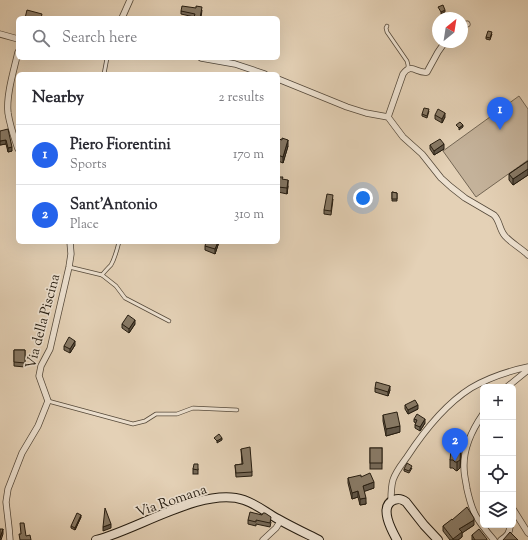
<!DOCTYPE html>
<html lang="en">
<head>
<meta charset="utf-8">
<style>
  :root { --surface:#fff; --page:#f7f7f7; --text:#2b2b33; --muted:#7c7c81; --line:#e1e1e2; --accent:#2563eb }
  body { margin:0; font-family:"Sorts Mill Goudy",serif; background:var(--page); color:var(--text) }
  .controls { position:absolute; right:12px; bottom:12px; display:grid; overflow:hidden; border-radius:6px; box-shadow:0 4px 16px #0002 }
  .controls button { width:36px; height:36px; display:grid; place-items:center; padding:0; border:0; border-bottom:1px solid var(--line); background:var(--surface); color:var(--text); font:20px sans-serif }
  .compass { position:absolute; left:432px; top:12px; width:36px; height:36px; border-radius:50%; background:var(--surface); box-shadow:0 4px 16px #0002; rotate:30deg }
  .you { position:absolute; left:363px; top:198px; width:14px; height:14px; margin:-10px; border:3px solid #fff; border-radius:50%; background:#1a73e8; box-shadow:0 0 0 6px #1a73e833 }
  .badge { display:grid; place-items:center; width:26px; height:26px; border-radius:50%; background:var(--accent); color:#fff; font-size:13px; font-weight:700 }
  .pin { position:absolute; translate:-50% -33px; filter:drop-shadow(0 1px 2px #0008) }
  .pin::after { content:''; position:absolute; top:21px; width:14px; height:12px; background:inherit; clip-path:polygon(0 0,100% 0,50% 100%) }
  .list { margin:0; padding:0; list-style:none }
  h2 { display:flex; justify-content:space-between; align-items:center; height:52px; margin:0; padding:0 16px; font-size:17px }
  h2 small { font-size:13px; font-weight:400; color:var(--muted) }
  .list li { display:grid; grid-template-columns:26px 1fr auto; gap:12px; align-items:center; box-sizing:border-box; height:60px; padding:0 16px; border-top:1px solid var(--line) }
  .list b { display:block; font-size:15px; white-space:nowrap }
  .list p { margin:0; font-size:13px; white-space:nowrap; color:var(--muted) }
  .list em { font-size:13px; font-style:normal; color:var(--muted) }
  .icon { flex:none; width:22px; height:22px; fill:none; stroke:currentColor; stroke-width:2; stroke-linecap:round; stroke-linejoin:round }
  .map { position:relative; flex:none; width:528px; height:540px; overflow:hidden }
  .search { position:absolute; background:var(--surface); box-shadow:0 4px 16px #0002; left:16px; top:16px; width:264px; height:44px; display:flex; align-items:center; gap:10px; box-sizing:border-box; padding:0 14px; border-radius:6px; color:var(--muted); font-size:15px }
  .panel { position:absolute; background:var(--surface); box-shadow:0 4px 16px #0002; left:16px; top:72px; width:264px; height:172px; border-radius:6px }
  .map>svg:first-child { display:block }
</style>
</head>
<body>
<div class="map">
<svg width="528" height="540" viewBox="0 0 528 540">
  <rect width="100%" height="100%" fill="#e4d1b6"/>
  <filter id="stains"><feTurbulence type="fractalNoise" baseFrequency=".005" numOctaves="4"/><feColorMatrix values="0 0 0 0 .2 0 0 0 0 .09 0 0 0 0 .02 0 0 0 .5 -.17"/></filter>
  <radialGradient id="worn" r=".72"><stop offset=".6" stop-color="#630" stop-opacity="0"/><stop offset="1" stop-color="#630" stop-opacity=".3"/></radialGradient>
  <polygon fill="#c4b29a" stroke="#746755" points="519,96 528,109 528,160 476,197 443,151"/>
  <g fill="none" stroke-linecap="round" stroke-linejoin="round">
    <g stroke="#55493a" stroke-width="4.5">
      <g id="lane">
        <polyline points="387,26 386,28 387,32 407,61 408,65 408,69"/>
        <polyline points="104,74 107,58"/>
        <polyline points="69,267 102,275 116,286 125,298 169,321"/>
        <path d="M102,275C105,271 108,268 111,265C115,258 117,250 119,242"/>
        <polyline points="48,401 133,424 145,421 156,414 177,414 193,408 237,410"/>
      </g>
    </g>
    <g stroke="#55493a" stroke-width="7">
      <g id="street">
        <polyline points="122,18 130,0"/>
        <polyline points="462,26 467,24"/>
        <polyline points="0,34 18,39"/>
        <path d="M18,52C14,70 6,95 8,113C10,126 14,137 18,149"/>
        <polyline points="201,58 235,64 265,74"/>
        <path d="M278,79L347,107L366,113L388,117L403,137L422,154L441,178L451,187L465,198L494,215C500,221 499,229 505,236C511,243 521,248 528,255"/>
        <path d="M388,117L403,74C411,62 417,74 427,72L438,52L445,42"/>
        <polyline points="507,387 528,370"/>
        <path d="M483,414C472,430 463,448 464,468C464,475 466,482 467,489C469,498 471,507 476,516C481,525 487,532 494,540"/>
        <path d="M391,501C391,494 391,487 393,480C396,471 402,464 407,457C424,431 444,405 471,388C488,378 509,371 528,367"/>
        <polyline points="513,509 528,533"/>
        <polyline points="10,540 9,528 6,502 8,489 22,453 38,426 48,401 39,376 41,366 50,349 69,267 71,254 70,242"/>
        <polyline points="263,540 276,528 281,520"/>
        <path d="M501,540C507,536 510,533 510,525"/>
      </g>
    </g>
    <g stroke="#251c10" stroke-width="10">
      <g id="secondary">
        <path d="M96,540C137,530 203,486 244,500C256,504 267,513 278,519C292,527 305,533 319,540"/>
        <path d="M397,540C392,531 378,506 394,500C399,498 402,499 406,502L424,525L438,540"/>
      </g>
    </g>
    <use href="#lane" stroke="#ede1d0" stroke-width="3"/>
    <use href="#street" stroke="#ede1d0" stroke-width="5.5"/>
    <use href="#secondary" stroke="#ede1d0" stroke-width="8"/>
  </g>
  <g fill="#756958" stroke="#251c10">
    <polygon points="202,10 201,18 194,18 194,17 181,14 181,11"/>
    <polygon points="492,34 490,40 486,39 486,37"/>
    <polygon points="429,111 427,118 422,116 422,114"/>
    <polygon points="435,115 445,117 442,123 435,119"/>
    <polygon points="0,131 12,151 8,152 6,144 0,145"/>
    <polygon points="278,141 288,146 283,163 278,161"/>
    <polygon points="430,145 444,149 434,155 430,149"/>
    <polygon points="528,161 528,175 513,185 509,180 509,174"/>
    <polygon points="278,177 288,186 287,194 278,192"/>
    <polygon points="392,192 397,193 397,201 392,201"/>
    <polygon points="333,199 331,215 324,214 324,210"/>
    <polygon points="219,242 215,254 205,250 205,246"/>
    <polygon points="122,324 135,324 129,333 122,328"/>
    <polygon points="75,345 70,353 64,350 64,346"/>
    <polygon points="14,350 25,350 25,367 14,366"/>
    <polygon points="375,388 390,390 388,396 375,392"/>
    <polygon points="405,405 418,409 408,414 405,409"/>
    <polygon points="383,415 400,432 386,436 383,421"/>
    <polygon points="414,419 425,423 420,431 415,428 415,425 416,423 414,422"/>
    <polygon points="454,443 461,453 460,468 457,471 455,470 453,468 450,468 450,460 454,449"/>
    <rect x="370" y="448" width="12" height="21"/>
    <polygon points="241,449 252,472 252,476 236,477 235,465 242,464"/>
    <polygon points="412,468 409,473 404,471 404,469"/>
    <rect x="193" y="469" width="5" height="5"/>
    <polygon points="361,477 374,488 364,491 366,504 360,505 358,497 352,499 348,483 348,478"/>
    <polygon points="262,515 271,522 270,527 256,524 256,526 248,524 248,520"/>
    <polygon points="81,517 75,530 71,528 71,526"/>
    <polygon points="452,520 474,525 462,533 462,537 458,540 450,540 443,531 443,526"/>
    <polygon points="472,535 487,540 472,540"/>
  </g>
  <g fill="#5f5547" stroke="#251c10">
    <polygon points="445,10 445,12 441,14 441,12"/>
    <polygon points="445,113 445,117 442,123 442,119"/>
    <polygon points="463,125 463,127 459,130 459,128"/>
    <polygon points="6,140 6,144 0,145 0,141"/>
    <polygon points="288,140 288,146 283,163 283,157"/>
    <polygon points="444,144 444,149 434,155 434,151"/>
    <polygon points="12,147 12,151 8,152 8,148"/>
    <polygon points="528,169 528,175 513,185 513,179"/>
    <polygon points="288,180 288,186 287,194 287,188"/>
    <polygon points="218,242 219,242 215,254 215,249"/>
    <polygon points="135,320 135,324 129,333 129,329"/>
    <polygon points="75,341 75,345 70,353 70,349"/>
    <polygon points="390,386 390,390 388,396 388,392"/>
    <polygon points="418,405 418,409 408,414 408,410"/>
    <polygon points="425,419 425,423 420,431 420,427"/>
    <polygon points="400,426 400,432 386,436 386,429"/>
    <polygon points="222,438 222,440 217,443 217,441"/>
    <polygon points="461,445 460,468 457,471 457,462"/>
    <polygon points="374,482 374,488 363,492 363,486"/>
    <polygon points="358,491 358,497 352,499 352,493"/>
    <polygon points="366,498 366,504 360,505 360,499"/>
    <polygon points="81,515 81,517 75,530 75,528"/>
    <polygon points="474,520 474,525 462,533 462,537 458,540 453,540 453,539 459,529"/>
    <polygon points="111,524 111,528 103,531 103,527"/>
    <polygon points="3,529 3,534 1,540 0,540 0,538"/>
  </g>
  <g fill="#887a66" stroke="#251c10">
    <polygon points="443,5 445,10 441,12 438,7"/>
    <polygon points="182,6 196,8 196,6 202,7 200,18 194,17 195,14 181,11"/>
    <polygon points="27,10 42,14 41,18 25,18"/>
    <polygon points="488,31 492,32 490,38 486,37"/>
    <polygon points="424,108 429,109 427,116 422,114"/>
    <polygon points="438,109 445,113 442,119 435,115"/>
    <polygon points="460,122 463,125 459,128 456,125"/>
    <polygon points="8,129 12,147 8,148 6,140 0,141 0,131"/>
    <polygon points="282,138 288,140 283,157 278,155 278,141 279,139 282,140"/>
    <polygon points="440,139 444,144 434,151 430,145"/>
    <polygon points="528,161 528,169 513,179 509,174"/>
    <polygon points="278,177 283,177 282,179 288,180 287,188 278,187"/>
    <polygon points="392,192 397,193 397,199 392,199"/>
    <polygon points="327,194 333,195 331,211 324,210"/>
    <polygon points="206,242 218,242 215,249 205,246"/>
    <polygon points="128,315 135,320 129,329 122,324"/>
    <polygon points="69,337 75,341 70,349 64,346"/>
    <polygon points="14,350 25,350 25,363 14,362"/>
    <polygon points="376,382 390,386 388,392 375,388"/>
    <polygon points="415,400 418,405 408,410 405,405"/>
    <polygon points="397,412 400,426 386,429 383,415"/>
    <polygon points="417,414 425,419 420,427 415,425 417,420 414,419"/>
    <polygon points="219,434 222,438 217,441 214,438"/>
    <polygon points="454,443 461,445 460,460 457,462 455,462 453,460 450,460 451,450 454,449"/>
    <polygon points="250,447 252,472 236,473 235,465 243,464 241,449"/>
    <rect x="370" y="448" width="12" height="15"/>
    <polygon points="407,463 412,466 409,471 404,469"/>
    <polygon points="194,464 198,464 198,470 193,469"/>
    <polygon points="370,473 374,482 363,486 366,498 360,499 358,491 352,493 348,478 361,475 361,477"/>
    <polygon points="467,507 474,518 474,520 459,529 462,532 453,539 443,526 452,519 452,520"/>
    <polygon points="105,508 111,524 103,527"/>
    <polygon points="250,512 262,515 263,513 265,513 271,517 270,523 256,520 256,522 248,520"/>
    <polygon points="77,513 81,515 75,528 71,526"/>
    <polygon points="20,523 24,523 26,536 30,535 31,540 20,540 19,534 21,534"/>
    <polygon points="0,529 3,529 0,538"/>
    <polygon points="479,529 487,539 487,540 475,540 472,535"/>
    <polygon points="510,532 518,540 503,540"/>
  </g>
  <g text-anchor="middle" stroke-width="3.5" stroke-linejoin="round" paint-order="stroke">
    <g font-size="14" fill="#251c10" stroke="#ede1d0">
      <text transform="translate(42 321) rotate(-75)" y="5">Via della Piscina</text>
      <text transform="translate(171 500) rotate(-19)" y="5">Via Romana</text>
    </g>
  </g>
  <rect width="100%" height="100%" filter="url(#stains)"/>
  <rect width="100%" height="100%" fill="url(#worn)"/>
</svg>
<div class="controls">
<button>+</button>
<button>−</button>
<button><svg class="icon" aria-label="locate" viewBox="0 0 24 24"><circle cx="12" cy="12" r="6"/><path d="M12 2v4M12 18v4M2 12h4M18 12h4"/></svg></button>
<button><svg class="icon" aria-label="layers" viewBox="0 0 24 24"><path d="M12 4l9 5-9 5-9-5zM3 14l9 5 9-5"/></svg></button>
</div>
<svg class="compass" viewBox="-18 -18 36 36"><path d="M0-13l5 13h-10z" fill="#e53935"/><path d="M0 13l5-13h-10z" fill="#7c7c81"/></svg>
<div class="you"></div>
<div class="pin badge" style="left:500px;top:130px">1</div>
<div class="pin badge" style="left:455px;top:461px">2</div>
<div class="search"><svg class="icon" aria-label="search" viewBox="0 0 24 24"><circle cx="10" cy="10" r="6"/><path d="M15 15l6 6"/></svg>Search here</div>
<section class="panel">
<h2>Nearby<small>2 results</small></h2>
<ul class="list">
<li><span class="badge">1</span><div><b>Piero Fiorentini</b><p>Sports</p></div><em>170 m</em></li>
<li><span class="badge">2</span><div><b>Sant'Antonio</b><p>Place</p></div><em>310 m</em></li>
</ul>
</section>
</div>
</body>
</html>
